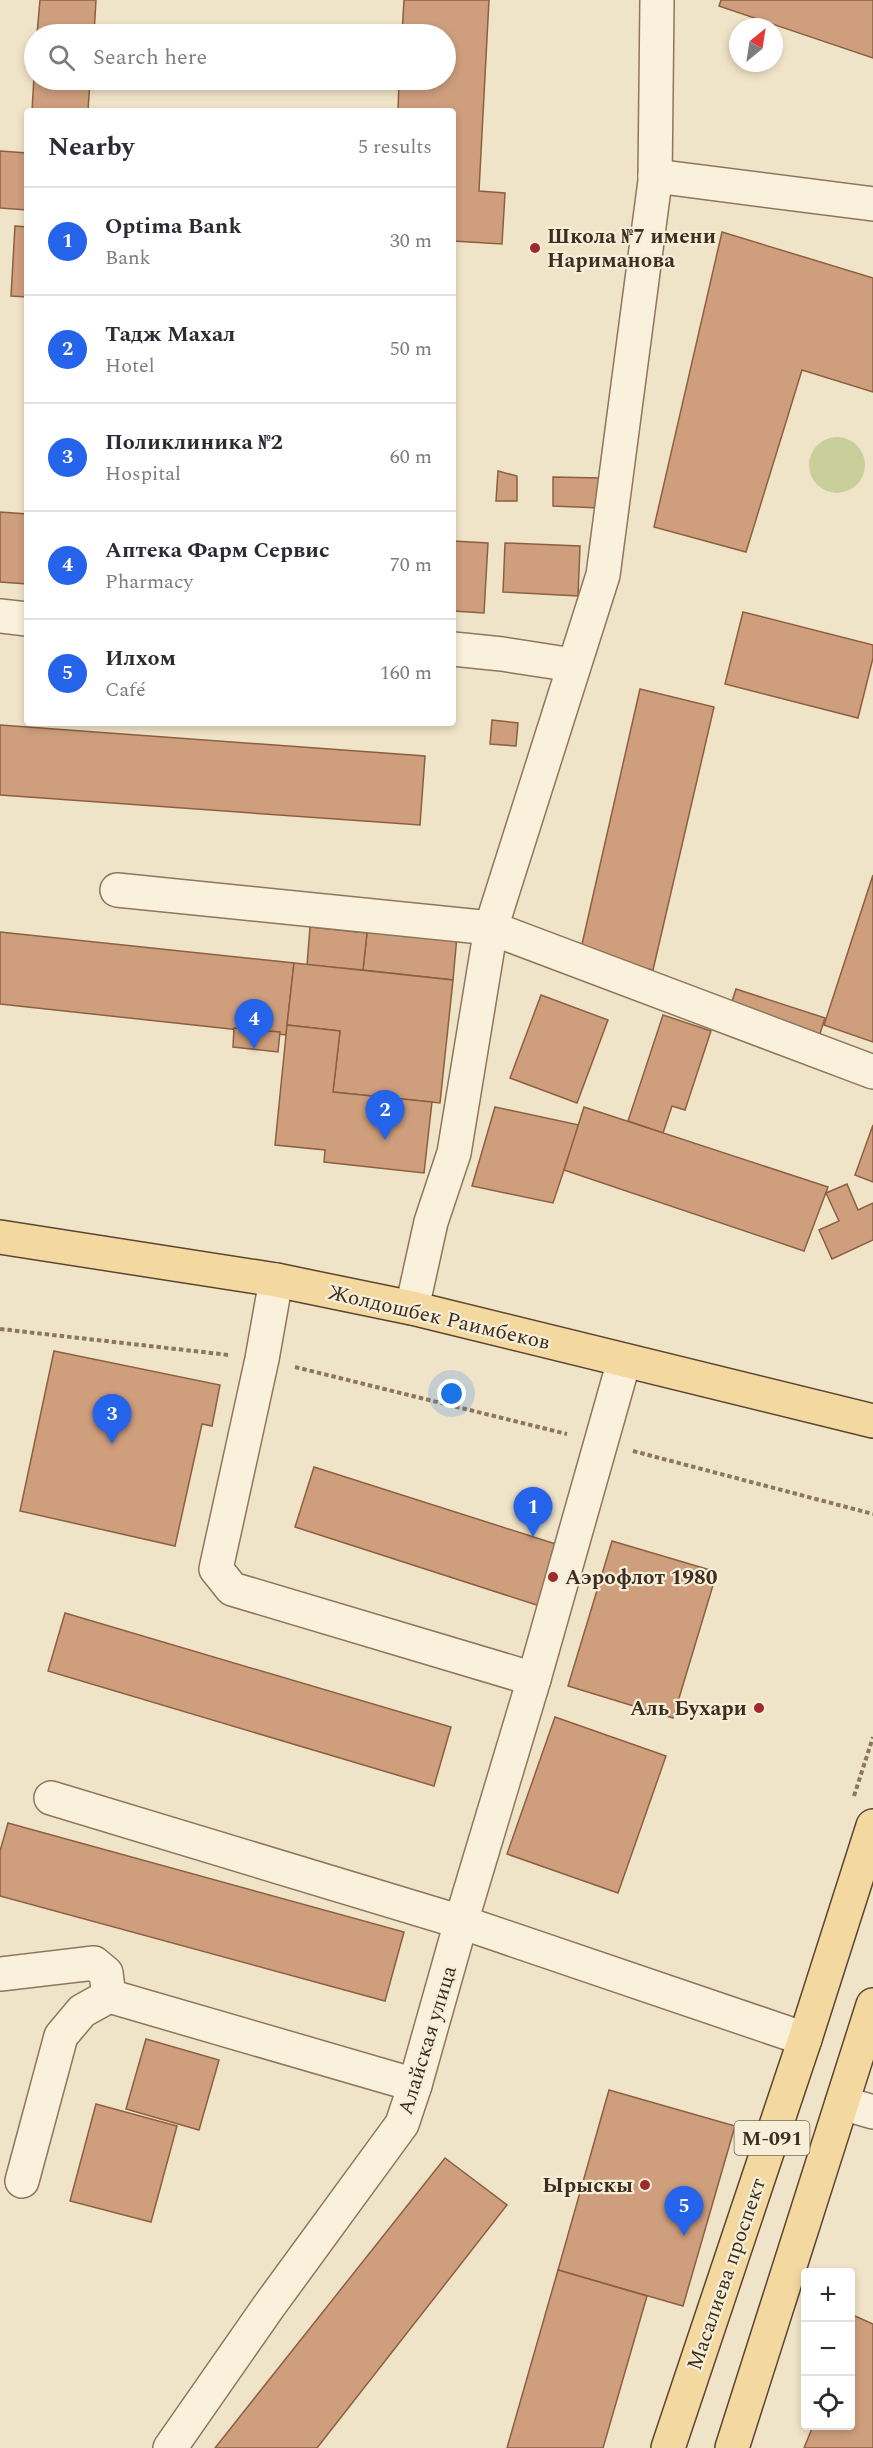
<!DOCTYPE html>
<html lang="en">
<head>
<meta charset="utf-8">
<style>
  :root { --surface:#fff; --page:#f7f7f7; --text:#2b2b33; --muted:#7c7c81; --line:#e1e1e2; --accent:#2563eb }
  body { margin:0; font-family:Spectral,serif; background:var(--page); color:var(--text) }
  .controls { position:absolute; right:18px; bottom:18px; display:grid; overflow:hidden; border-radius:6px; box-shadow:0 3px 9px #0003 }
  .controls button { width:54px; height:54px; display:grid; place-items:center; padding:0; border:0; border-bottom:2px solid var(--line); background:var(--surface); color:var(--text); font:30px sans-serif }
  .compass { position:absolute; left:729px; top:18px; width:54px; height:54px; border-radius:50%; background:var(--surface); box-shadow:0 3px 9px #0003; rotate:30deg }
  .you { position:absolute; left:452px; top:1394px; width:21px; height:21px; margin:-15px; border:4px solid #fff; border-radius:50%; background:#1a73e8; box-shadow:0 0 0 9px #1a73e833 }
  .badge { display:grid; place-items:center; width:39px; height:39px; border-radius:50%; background:var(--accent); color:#fff; font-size:20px; font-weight:700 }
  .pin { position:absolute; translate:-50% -50px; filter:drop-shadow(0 2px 3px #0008) }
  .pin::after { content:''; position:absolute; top:32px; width:21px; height:18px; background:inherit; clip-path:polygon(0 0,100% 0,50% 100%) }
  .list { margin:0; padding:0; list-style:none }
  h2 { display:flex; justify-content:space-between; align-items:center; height:78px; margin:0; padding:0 24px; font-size:26px }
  h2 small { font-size:20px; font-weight:400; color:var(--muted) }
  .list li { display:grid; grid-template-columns:39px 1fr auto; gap:18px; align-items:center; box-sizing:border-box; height:108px; padding:0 24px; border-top:2px solid var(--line) }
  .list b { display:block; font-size:22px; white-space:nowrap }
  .list p { margin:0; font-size:20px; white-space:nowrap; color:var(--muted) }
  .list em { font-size:20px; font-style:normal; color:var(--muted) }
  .icon { flex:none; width:33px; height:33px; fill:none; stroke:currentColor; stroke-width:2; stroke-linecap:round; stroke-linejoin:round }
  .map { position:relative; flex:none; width:873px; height:2448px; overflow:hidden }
  .search { position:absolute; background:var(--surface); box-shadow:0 3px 9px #0003; left:24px; top:24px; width:432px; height:66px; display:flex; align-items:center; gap:15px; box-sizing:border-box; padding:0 21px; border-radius:33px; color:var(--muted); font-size:22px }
  .panel { position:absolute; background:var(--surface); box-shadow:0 3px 9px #0003; left:24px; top:108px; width:432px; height:618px; border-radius:6px }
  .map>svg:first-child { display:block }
</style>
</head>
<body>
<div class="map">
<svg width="873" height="2448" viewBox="0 0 873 2448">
  <rect width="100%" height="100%" fill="#f0e4c8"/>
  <circle fill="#c9cf9b" cx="837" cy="465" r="28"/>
  <g fill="#cf9f7d" stroke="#8d5f41" stroke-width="1.5">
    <polygon points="40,0 96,0 94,34 37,34"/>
    <polygon points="404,0 489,0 479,191 505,193 502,244 453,241 453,111 398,111 399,80 446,80 446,34 402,34"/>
    <polygon points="721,0 873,0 873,58 719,6"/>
    <polygon points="34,76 34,80 90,80 88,111 32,111"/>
    <polygon points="0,151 27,153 27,210 0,208"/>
    <polygon points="15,226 27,227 27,297 11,296"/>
    <polygon points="722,232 873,278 873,392 802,370 746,552 654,527"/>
    <polygon points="498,471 517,476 517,501 496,501"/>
    <polygon points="553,477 601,478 600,508 553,506"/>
    <polygon points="0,512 27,514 27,584 0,582"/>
    <polygon points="453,541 488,543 484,613 453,611"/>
    <polygon points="505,543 580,546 578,596 503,592"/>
    <polygon points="743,612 873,645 873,658 858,718 725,684"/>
    <polygon points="640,689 714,707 653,970 580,953"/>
    <polygon points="492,720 518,723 516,746 490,744"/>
    <polygon points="0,725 425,756 420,825 0,795"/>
    <polygon points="873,875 873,1042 824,1025"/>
    <polygon points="360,925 457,936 453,980 363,970 367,933 360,932"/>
    <polygon points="310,927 367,933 363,970 307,965"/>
    <polygon points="0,932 294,963 286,1035 0,1004"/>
    <polygon points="294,963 453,980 440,1103 333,1092 340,1031 287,1025"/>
    <polygon points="736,989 825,1018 817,1043 728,1014"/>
    <polygon points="541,995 608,1020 577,1103 510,1078"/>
    <polygon points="663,1015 711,1031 685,1110 672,1106 663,1133 628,1121"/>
    <polygon points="287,1025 340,1031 333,1092 432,1102 424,1173 324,1162 325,1150 275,1145"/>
    <polygon points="234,1028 280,1032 278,1052 233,1047"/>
    <polygon points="495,1107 579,1125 553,1203 472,1186"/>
    <polygon points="584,1107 828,1187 804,1251 564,1170"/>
    <polygon points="873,1125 873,1182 855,1175"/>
    <polygon points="847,1184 858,1210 873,1203 873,1240 832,1259 819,1230 839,1221 826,1193"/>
    <polygon points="54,1351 220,1385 212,1426 202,1424 175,1546 20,1511"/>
    <polygon points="314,1467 562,1546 543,1607 295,1527"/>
    <polygon points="612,1541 717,1572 673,1718 568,1686"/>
    <polygon points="65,1613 451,1727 434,1786 48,1671"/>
    <polygon points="555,1717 666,1756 618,1893 507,1854"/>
    <polygon points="8,1823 404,1932 385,2001 0,1896 0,1851"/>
    <polygon points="146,2039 219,2060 199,2130 126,2109"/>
    <polygon points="609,2090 735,2126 683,2306 558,2270"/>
    <polygon points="96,2104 177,2126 151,2222 70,2201"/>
    <polygon points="445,2158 507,2205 317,2448 215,2448"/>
    <polygon points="558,2270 647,2296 603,2448 507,2448"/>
    <polygon points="855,2316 873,2324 873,2448 804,2448 813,2426 850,2426 850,2327"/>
  </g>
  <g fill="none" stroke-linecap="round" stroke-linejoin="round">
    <g stroke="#8d765c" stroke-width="36">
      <g id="minor">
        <polyline points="655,176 873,204"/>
        <polyline points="0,616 27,619"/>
        <polyline points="453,649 502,654 573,665"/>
        <polyline points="117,890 491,928 873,1072"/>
        <polyline points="276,1280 262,1359 216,1569 232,1589 534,1679"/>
        <polyline points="412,1308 431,1222 454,1153 491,928 603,575 655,181 657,0"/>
        <polyline points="51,1798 461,1922 534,1679 624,1361"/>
        <polyline points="0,1974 94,1963 106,1973 109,1996"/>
        <polyline points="842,2103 873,2112"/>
        <polyline points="22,2181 61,2036 82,2011 109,1996 415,2085"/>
        <polyline points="170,2448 269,2306 402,2124 415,2085 461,1922 805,2039"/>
      </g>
    </g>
    <g stroke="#5b4430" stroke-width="36">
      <g id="major">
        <polyline points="0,1237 276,1280 412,1308 873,1421"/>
        <polyline points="668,2448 805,2039 873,1826"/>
        <polyline points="732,2448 873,2005"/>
      </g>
    </g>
    <g stroke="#8d765c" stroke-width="4" stroke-dasharray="4.5 3" stroke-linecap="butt">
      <polyline points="0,1329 229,1355"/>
      <polyline points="295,1367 567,1434"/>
      <polyline points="633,1451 873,1514"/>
      <polyline points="854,1796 873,1737"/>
    </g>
    <use href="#minor" stroke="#faf1dc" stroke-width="33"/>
    <use href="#major" stroke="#f3d9a0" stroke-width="33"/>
  </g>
  <g fill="#9e2a2b" stroke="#f7eed8" stroke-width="2">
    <circle cx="535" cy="248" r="6"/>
    <circle cx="553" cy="1577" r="6"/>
    <circle cx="759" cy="1708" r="6"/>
    <circle cx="645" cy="2185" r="6"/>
  </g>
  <g text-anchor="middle" stroke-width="4.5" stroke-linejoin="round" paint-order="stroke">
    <rect fill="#f7eed8" stroke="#756857" stroke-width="1.5" x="734.5" y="2121" width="75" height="34" rx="4.5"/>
    <g font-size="20" font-weight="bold" fill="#3d2e20">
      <text x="772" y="2145">М-091</text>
    </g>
    <g font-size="21" font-weight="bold" fill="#3d2e20" stroke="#f7eed8" text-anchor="start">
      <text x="547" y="243">Школа №7 имени<tspan x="547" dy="24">Нариманова</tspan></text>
      <text x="565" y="1584">Аэрофлот 1980</text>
      <text x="747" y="1715" text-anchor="end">Аль Бухари</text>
      <text x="633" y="2192" text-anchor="end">Ырыскы</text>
    </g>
    <g font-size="21" fill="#3d2e20" stroke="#f7eed8">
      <text transform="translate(439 1317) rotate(13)" y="7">Жолдошбек Раимбеков</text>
      <text transform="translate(427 2040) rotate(-73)" y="7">Алайская улица</text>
      <text transform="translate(726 2274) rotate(-71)" y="7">Масалиева проспект</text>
    </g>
  </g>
</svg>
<div class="controls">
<button>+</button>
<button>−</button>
<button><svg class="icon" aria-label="locate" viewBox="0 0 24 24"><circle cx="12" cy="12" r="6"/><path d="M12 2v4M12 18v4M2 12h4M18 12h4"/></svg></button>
</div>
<svg class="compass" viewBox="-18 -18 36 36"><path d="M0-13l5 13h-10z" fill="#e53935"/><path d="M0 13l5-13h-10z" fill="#7c7c81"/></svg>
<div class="you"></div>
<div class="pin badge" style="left:533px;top:1537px">1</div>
<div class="pin badge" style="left:385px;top:1140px">2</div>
<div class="pin badge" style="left:112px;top:1444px">3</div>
<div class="pin badge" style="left:254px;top:1049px">4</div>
<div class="pin badge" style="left:684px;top:2236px">5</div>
<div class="search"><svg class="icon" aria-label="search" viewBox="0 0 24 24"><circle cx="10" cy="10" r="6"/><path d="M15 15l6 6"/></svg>Search here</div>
<section class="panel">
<h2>Nearby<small>5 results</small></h2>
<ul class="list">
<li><span class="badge">1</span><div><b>Optima Bank</b><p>Bank</p></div><em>30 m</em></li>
<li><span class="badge">2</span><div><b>Тадж Махал</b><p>Hotel</p></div><em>50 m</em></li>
<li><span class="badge">3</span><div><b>Поликлиника №2</b><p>Hospital</p></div><em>60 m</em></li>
<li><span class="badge">4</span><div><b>Аптека Фарм Сервис</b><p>Pharmacy</p></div><em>70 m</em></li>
<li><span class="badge">5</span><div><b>Илхом</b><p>Café</p></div><em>160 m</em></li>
</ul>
</section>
</div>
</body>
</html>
